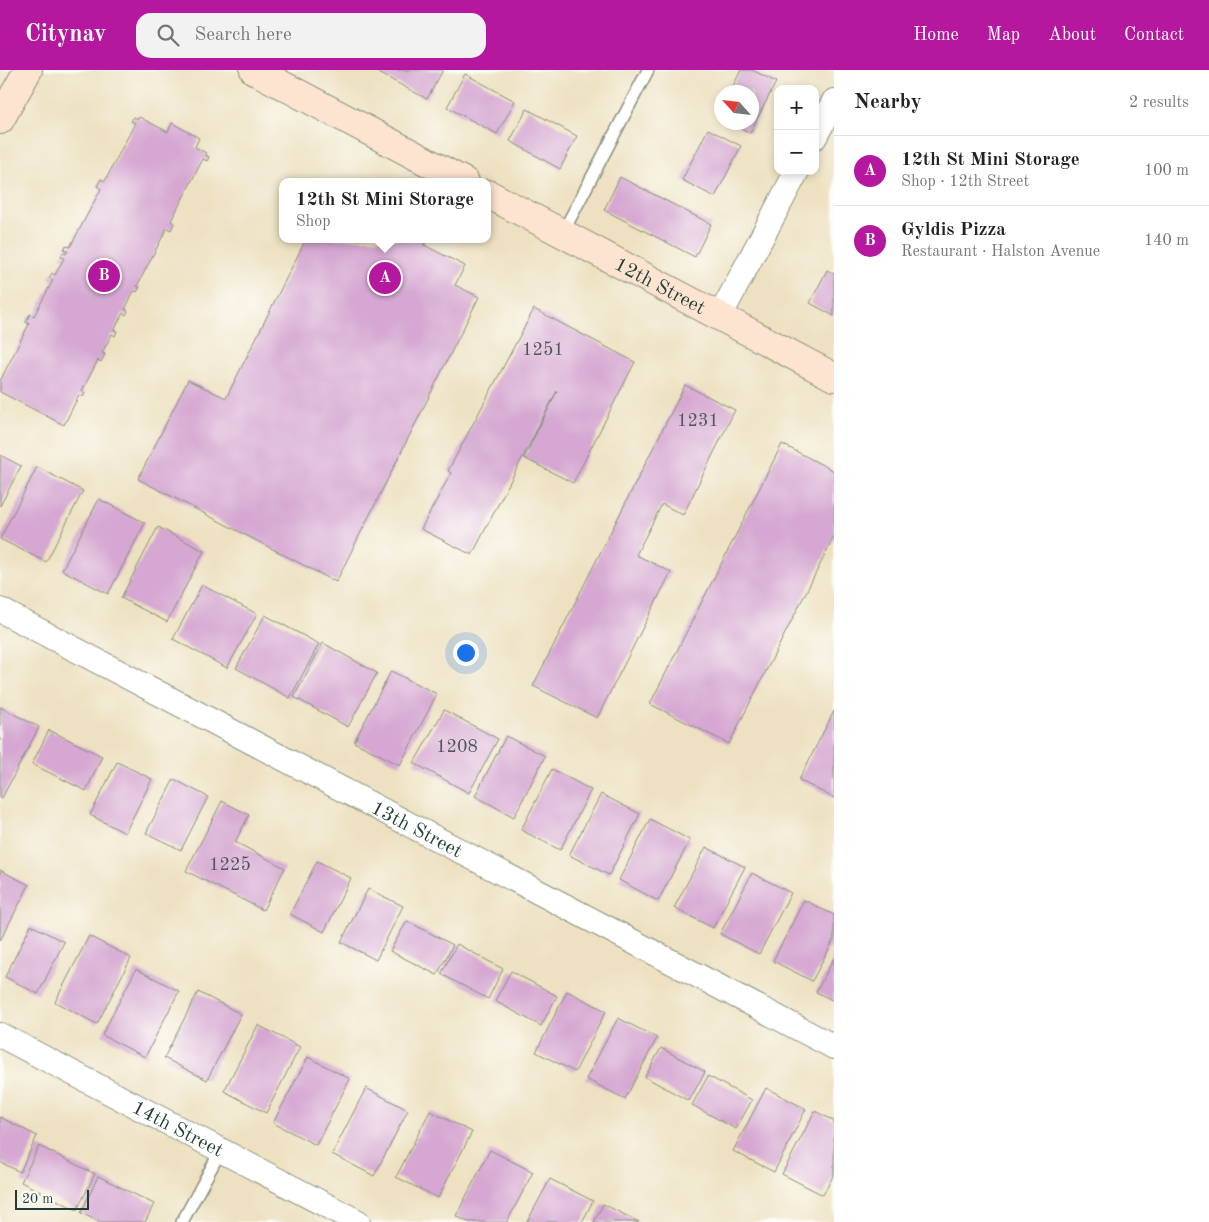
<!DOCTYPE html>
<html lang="en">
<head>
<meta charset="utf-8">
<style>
  :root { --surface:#fff; --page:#f2f2f2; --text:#222; --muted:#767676; --line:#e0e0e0; --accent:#b5179e }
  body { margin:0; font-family:"Old Standard TT",serif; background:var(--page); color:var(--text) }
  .controls { position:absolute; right:15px; top:15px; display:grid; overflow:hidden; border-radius:10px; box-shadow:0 2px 8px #0003 }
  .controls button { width:45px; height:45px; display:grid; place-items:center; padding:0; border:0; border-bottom:1px solid var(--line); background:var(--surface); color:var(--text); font:25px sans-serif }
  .compass { position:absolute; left:714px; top:15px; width:45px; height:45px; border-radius:50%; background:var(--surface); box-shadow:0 2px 8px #0003; rotate:297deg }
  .scale { position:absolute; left:15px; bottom:12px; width:74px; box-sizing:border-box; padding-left:5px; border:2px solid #1f3d34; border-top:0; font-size:14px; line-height:18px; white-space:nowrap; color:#1f3d34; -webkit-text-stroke:4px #fdfcf7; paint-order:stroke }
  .you { position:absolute; left:465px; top:582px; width:18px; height:18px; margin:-12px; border:4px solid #fff; border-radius:50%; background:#1a73e8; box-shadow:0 0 0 8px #1a73e833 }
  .badge { display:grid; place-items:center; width:32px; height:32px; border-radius:50%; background:var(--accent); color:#fff; font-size:16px; font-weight:700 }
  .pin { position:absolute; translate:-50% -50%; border:2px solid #fff; box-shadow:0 1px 5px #0006 }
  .popup { position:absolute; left:279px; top:108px; width:212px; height:65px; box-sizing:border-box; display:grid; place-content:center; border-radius:10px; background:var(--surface); filter:drop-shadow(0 1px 4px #0005); font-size:16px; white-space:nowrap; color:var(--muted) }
  .popup b { font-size:19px; color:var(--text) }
  .popup::after { content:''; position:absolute; left:50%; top:100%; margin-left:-10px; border:10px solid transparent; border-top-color:var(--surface) }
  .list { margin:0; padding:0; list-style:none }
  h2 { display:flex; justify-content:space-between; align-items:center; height:65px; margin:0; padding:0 20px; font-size:21px }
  h2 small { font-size:16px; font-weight:400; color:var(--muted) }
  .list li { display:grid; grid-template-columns:32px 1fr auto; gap:15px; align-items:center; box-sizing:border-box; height:70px; padding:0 20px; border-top:1px solid var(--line) }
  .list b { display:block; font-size:19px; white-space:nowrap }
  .list p { margin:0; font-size:16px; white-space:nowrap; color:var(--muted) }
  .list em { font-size:16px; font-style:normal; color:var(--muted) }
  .icon { flex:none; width:28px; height:28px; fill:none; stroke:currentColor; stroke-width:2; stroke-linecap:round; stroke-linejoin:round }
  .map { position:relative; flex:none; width:834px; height:1152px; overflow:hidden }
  header { display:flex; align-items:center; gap:30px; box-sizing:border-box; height:70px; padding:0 25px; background:var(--accent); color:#fff }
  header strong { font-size:24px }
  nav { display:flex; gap:28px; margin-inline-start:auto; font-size:18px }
  .search { width:350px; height:45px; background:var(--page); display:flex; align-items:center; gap:12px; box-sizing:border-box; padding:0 18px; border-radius:15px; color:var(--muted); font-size:19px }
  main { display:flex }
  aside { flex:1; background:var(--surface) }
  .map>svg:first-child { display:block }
</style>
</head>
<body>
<header>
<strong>Citynav</strong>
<div class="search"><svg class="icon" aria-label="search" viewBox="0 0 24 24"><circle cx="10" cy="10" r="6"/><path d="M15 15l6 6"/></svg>Search here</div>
<nav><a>Home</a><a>Map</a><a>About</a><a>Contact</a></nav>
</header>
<main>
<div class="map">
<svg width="834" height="1152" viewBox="0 0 834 1152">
  <rect width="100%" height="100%" fill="#fdfcf7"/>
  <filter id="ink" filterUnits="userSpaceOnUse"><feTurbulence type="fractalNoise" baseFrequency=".02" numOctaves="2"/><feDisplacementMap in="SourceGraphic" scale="10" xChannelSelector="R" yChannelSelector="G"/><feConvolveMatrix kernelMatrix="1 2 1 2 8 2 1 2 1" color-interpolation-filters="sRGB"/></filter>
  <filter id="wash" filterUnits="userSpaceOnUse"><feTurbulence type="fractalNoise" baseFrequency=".0096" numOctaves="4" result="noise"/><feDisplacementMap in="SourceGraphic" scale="20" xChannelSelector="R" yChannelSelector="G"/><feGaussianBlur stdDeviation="1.12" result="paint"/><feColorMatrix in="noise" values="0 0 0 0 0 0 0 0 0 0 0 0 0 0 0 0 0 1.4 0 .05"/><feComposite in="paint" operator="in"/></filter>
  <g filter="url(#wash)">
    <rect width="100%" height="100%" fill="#ede1c1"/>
    <g id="blocks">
      <g fill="#d5a7d2">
        <polygon points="378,0 443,0 427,29 377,2"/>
        <polygon points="741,0 752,0 776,12 750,63 729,52 752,52 752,22 730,22"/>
        <polygon points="465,4 515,31 497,64 447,37"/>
        <polygon points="527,39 577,66 560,99 510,71"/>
        <polygon points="134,47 138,49 139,47 168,62 172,53 199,68 195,77 206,83 205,85 209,87 207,91 203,89 171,151 174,153 171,160 167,158 137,216 140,217 137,222 134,221 125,239 128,241 126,245 123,243 114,260 117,261 115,266 112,264 102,283 105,284 101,292 98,290 82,321 85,323 83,327 79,325 64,355 0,322 0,311 29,254 26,252 30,244 34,246 53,210 49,208 52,203 55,205 64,188 61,187 63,183 66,184 68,181 64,180 66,175 70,177 101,119 97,116 101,109 105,111 135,53 131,51"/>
        <polygon points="708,59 741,76 715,127 682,110"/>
        <polygon points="620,107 711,154 695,187 604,140"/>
        <polygon points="306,169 424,169 426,170 424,175 465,196 455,215 479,227 336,512 138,409 188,310 226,328"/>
        <polygon points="827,200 834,204 834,246 810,233"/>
        <polygon points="534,239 635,292 573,413 524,388 557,321 472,485 421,459 451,403 448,401"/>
        <polygon points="685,315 735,340 683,445 662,434 636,485 671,502 597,648 533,616"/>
        <polygon points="782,374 834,401 834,467 729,674 650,634"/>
        <polygon points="0,385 21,396 0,436"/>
        <polygon points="37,397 83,421 46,492 0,469"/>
        <polygon points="99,429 145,453 108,524 62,500"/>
        <polygon points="158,457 204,481 167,552 121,528"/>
        <polygon points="202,515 257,544 227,598 173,569"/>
        <polygon points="265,545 319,574 290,628 236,598"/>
        <polygon points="323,573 377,603 348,657 294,627"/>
        <polygon points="391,601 437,624 400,695 354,672"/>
        <polygon points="0,637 39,657 2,728 0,727"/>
        <polygon points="444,640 498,669 469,723 414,693"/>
        <polygon points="834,641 834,728 799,710"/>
        <polygon points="49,660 102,686 86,721 32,694"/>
        <polygon points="506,666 545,686 514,747 475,726"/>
        <polygon points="117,692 152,709 125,763 90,745"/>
        <polygon points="552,699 591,720 560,780 521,760"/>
        <polygon points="174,709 208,727 181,780 146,763"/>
        <polygon points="601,724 640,744 609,805 569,785"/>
        <polygon points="222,731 249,745 235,772 285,798 263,840 186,801"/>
        <polygon points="650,749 690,770 658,831 619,810"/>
        <polygon points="706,777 745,797 713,858 674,838"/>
        <polygon points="317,791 351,808 324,862 290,844"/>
        <polygon points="0,800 29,815 0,871"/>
        <polygon points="752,803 791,823 759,884 720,864"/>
        <polygon points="368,819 403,836 376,890 341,872"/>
        <polygon points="804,830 834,845 834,869 812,911 773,891"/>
        <polygon points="407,851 453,875 437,905 390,881"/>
        <polygon points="31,855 64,872 38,924 5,907"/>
        <polygon points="89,866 131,888 97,954 55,932"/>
        <polygon points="457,874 503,899 488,929 441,904"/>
        <polygon points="834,888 834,931 816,922"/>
        <polygon points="136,899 179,921 145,987 102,965"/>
        <polygon points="511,901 557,926 541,956 495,931"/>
        <polygon points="567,921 606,941 575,1002 536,982"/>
        <polygon points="198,922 241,944 207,1010 164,988"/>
        <polygon points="618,948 657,968 625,1029 586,1009"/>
        <polygon points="258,955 300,977 266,1043 224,1021"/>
        <polygon points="661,978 705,1002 689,1031 645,1007"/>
        <polygon points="308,987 350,1009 316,1075 273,1053"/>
        <polygon points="708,1006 752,1030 736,1059 692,1035"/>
        <polygon points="366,1018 408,1040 374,1106 332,1084"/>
        <polygon points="766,1018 806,1039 774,1102 733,1081"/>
        <polygon points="430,1041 472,1062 438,1128 396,1107"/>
        <polygon points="815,1041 834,1051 834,1104 823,1125 782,1104"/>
        <polygon points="0,1047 37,1066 20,1102 0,1092"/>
        <polygon points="39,1076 95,1104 77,1140 21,1112"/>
        <polygon points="490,1080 533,1102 507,1152 468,1152 456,1146"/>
        <polygon points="98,1106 154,1134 145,1152 100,1152 81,1143"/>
        <polygon points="550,1109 593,1131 582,1152 527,1152"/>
        <polygon points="603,1134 639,1152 594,1152"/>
      </g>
    </g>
  </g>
  <g filter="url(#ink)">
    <use href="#blocks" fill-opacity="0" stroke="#868f7a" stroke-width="1"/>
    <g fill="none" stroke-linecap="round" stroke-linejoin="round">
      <g stroke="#868f7a" stroke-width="14">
        <g id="lane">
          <polyline points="562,164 648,0"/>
          <polyline points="182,1152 221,1080"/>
        </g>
      </g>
      <g stroke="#868f7a" stroke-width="26">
        <g id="street">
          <polyline points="815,67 834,31"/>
          <polyline points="720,246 797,101"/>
          <path id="s1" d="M0,540L834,977"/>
          <path id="s2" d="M0,965L358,1152"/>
        </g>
      </g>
      <g stroke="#868f7a" stroke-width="30">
        <g id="secondary">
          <polyline points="254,0 465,112"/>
          <polyline points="0,50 28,0"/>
          <path id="s3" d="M488,124L834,307"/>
        </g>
      </g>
      <use href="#lane" stroke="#fff" stroke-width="11"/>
      <use href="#street" stroke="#fff" stroke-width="24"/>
      <use href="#secondary" stroke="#fde4d1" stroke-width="28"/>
    </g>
  </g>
  <g text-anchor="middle" stroke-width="5" stroke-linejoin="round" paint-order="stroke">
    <g font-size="18" fill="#4c585c">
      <text x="543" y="285">1251</text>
      <text x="698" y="356">1231</text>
      <text x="457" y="682">1208</text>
      <text x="230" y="800">1225</text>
    </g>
    <g font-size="20" fill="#1f3d34" stroke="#fdfcf7">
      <text dy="7" stroke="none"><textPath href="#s3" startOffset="195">12th Street</textPath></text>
      <text dy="7" stroke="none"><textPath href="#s1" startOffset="471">13th Street</textPath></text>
      <text dy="7" stroke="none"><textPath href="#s2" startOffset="201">14th Street</textPath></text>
    </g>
  </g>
</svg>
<div class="controls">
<button>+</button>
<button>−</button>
</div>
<svg class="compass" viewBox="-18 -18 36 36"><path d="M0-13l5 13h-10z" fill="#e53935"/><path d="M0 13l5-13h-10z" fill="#767676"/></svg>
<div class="scale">20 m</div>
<div class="you"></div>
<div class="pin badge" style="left:385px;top:208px">A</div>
<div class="popup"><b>12th St Mini Storage</b>Shop</div>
<div class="pin badge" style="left:104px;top:206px">B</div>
</div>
<aside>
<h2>Nearby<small>2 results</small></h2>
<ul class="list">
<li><span class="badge">A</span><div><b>12th St Mini Storage</b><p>Shop · 12th Street</p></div><em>100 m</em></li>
<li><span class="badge">B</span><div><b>Gyldis Pizza</b><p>Restaurant · Halston Avenue</p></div><em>140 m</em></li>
</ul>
</aside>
</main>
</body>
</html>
